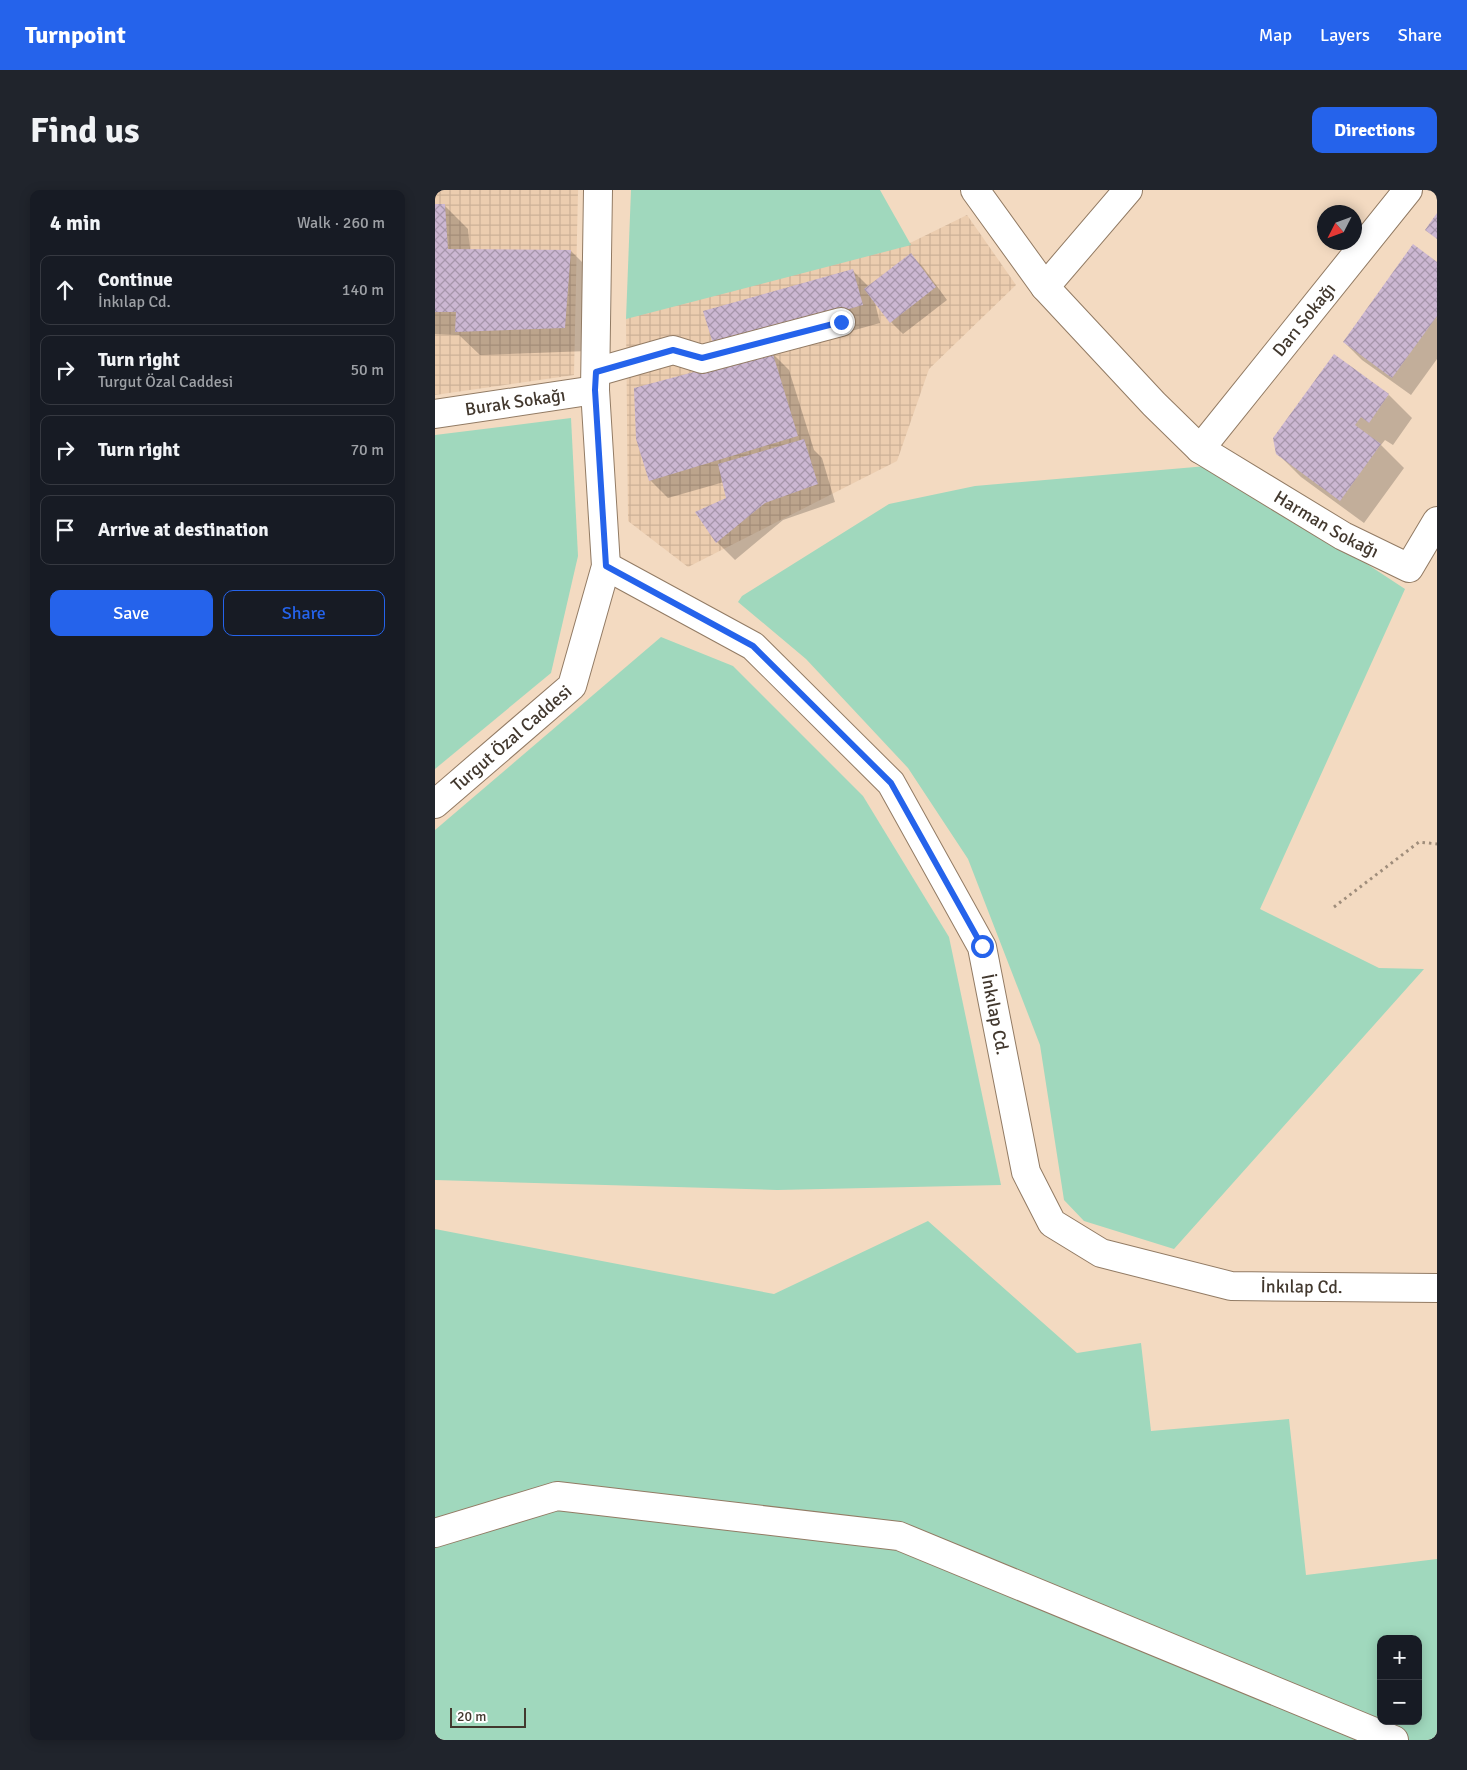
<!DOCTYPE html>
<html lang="en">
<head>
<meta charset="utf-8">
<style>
  :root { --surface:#171b24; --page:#20242c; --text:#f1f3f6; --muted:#9ea1a6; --line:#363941; --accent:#2563eb }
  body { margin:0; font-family:Signika,sans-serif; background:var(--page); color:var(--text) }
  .controls { position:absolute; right:15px; bottom:15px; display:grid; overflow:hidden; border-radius:10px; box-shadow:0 2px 12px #0003 }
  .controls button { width:45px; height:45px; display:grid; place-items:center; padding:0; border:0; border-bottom:1px solid var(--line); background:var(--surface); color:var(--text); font:25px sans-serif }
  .compass { position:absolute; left:882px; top:15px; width:45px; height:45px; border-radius:50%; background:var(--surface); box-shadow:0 2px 12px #0003; rotate:228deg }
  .scale { position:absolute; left:15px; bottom:12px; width:76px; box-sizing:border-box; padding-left:5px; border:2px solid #42382e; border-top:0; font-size:14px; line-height:18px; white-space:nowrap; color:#42382e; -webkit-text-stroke:4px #fff; paint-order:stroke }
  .stop { position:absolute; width:15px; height:15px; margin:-11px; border:4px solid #2563eb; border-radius:50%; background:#fff }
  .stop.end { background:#2563eb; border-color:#fff; box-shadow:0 1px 5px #0008 }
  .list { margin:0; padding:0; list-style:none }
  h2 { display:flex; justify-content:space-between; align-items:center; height:65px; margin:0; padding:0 20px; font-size:21px }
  h2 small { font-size:16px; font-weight:400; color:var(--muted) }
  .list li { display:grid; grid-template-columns:32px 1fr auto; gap:15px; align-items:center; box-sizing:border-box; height:70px; margin:0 10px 10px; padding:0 10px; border:1px solid var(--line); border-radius:10px }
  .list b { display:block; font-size:19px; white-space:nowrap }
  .list p { margin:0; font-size:16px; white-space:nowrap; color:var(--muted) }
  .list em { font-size:16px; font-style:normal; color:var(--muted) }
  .actions { display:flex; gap:10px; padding:15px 20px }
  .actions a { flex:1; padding:11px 0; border:1px solid var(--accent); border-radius:10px; text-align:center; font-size:18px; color:var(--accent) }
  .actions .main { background:var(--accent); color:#fff }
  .icon { flex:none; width:28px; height:28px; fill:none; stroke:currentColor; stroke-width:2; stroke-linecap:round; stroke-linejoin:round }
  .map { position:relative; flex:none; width:1002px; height:1550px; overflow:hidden; border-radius:10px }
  header { display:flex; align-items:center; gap:30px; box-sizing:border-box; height:70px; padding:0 25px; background:var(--accent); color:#fff }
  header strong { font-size:24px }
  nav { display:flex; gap:28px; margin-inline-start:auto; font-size:18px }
  .intro { display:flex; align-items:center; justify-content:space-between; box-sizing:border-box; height:120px; padding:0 30px }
  h1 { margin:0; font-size:35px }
  .button { padding:12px 22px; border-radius:10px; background:var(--accent); color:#fff; font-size:18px; font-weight:700 }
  main { display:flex; gap:30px; padding:0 30px }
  aside { flex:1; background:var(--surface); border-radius:10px; box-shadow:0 2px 12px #0003 }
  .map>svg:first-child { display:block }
</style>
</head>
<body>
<header>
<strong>Turnpoint</strong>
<nav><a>Map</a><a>Layers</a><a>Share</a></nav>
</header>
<div class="intro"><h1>Find us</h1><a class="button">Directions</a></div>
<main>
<aside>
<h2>4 min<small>Walk · 260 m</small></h2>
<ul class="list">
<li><svg class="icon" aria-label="ahead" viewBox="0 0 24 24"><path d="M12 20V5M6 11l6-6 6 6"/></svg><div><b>Continue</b><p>İnkılap Cd.</p></div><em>140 m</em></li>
<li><svg class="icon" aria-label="right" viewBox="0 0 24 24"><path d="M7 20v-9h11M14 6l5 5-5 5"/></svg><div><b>Turn right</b><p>Turgut Özal Caddesi</p></div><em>50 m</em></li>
<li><svg class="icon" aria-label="right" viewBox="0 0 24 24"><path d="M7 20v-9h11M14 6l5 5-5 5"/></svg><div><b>Turn right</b></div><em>70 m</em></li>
<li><svg class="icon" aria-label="arrive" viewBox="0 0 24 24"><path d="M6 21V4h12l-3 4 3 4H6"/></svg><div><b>Arrive at destination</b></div></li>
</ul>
<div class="actions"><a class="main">Save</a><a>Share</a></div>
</aside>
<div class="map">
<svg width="1002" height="1550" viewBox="0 0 1002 1550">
  <defs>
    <pattern id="industrial-grid" width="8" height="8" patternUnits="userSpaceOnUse" patternTransform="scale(1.25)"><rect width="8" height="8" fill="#eccdaf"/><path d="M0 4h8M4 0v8" fill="none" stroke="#ccb197"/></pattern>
    <pattern id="building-cross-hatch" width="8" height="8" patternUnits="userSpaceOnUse" patternTransform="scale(1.25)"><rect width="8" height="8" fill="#ccb7d2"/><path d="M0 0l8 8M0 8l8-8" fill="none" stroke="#a796ab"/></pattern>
  </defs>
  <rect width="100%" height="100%" fill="#f3dac1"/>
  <g fill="url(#industrial-grid)">
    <polygon points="0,0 143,0 139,185 0,205"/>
    <polygon points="532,25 581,95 494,179 462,271 253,377 193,331 191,128 475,53"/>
  </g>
  <g fill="#a0d8bd" fill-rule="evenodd">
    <polygon points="196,0 445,0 476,55 191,129"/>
    <polygon points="136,228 143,366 116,483 0,579 0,245"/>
    <polygon points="772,276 792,282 970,399 825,719 944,778 989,779 739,1059 649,1031 629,1010 605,855 533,669 473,578 371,469 303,412 307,406 454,314 540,296"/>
    <polygon points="226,447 298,476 428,606 514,747 566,995 342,1000 0,990 0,640"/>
    <path d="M493,1031L642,1163L706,1153L716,1241L854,1229L871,1385L1002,1369V1550H0V1039L339,1104ZM946,1449H983V1531H946Z"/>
  </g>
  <g fill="#0003">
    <polygon points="0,16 10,16 33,39 35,60 136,61 159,84 153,161 45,165 24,145 0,144"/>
    <polygon points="476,65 488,77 512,110 468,144 456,132 439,109 445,133 337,163 354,180 379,260 387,268 400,312 348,330 300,370 282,352 293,309 289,292 233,308 215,290 297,173 417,80 434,97"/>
    <polygon points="1002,73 1002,169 976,205 927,170 909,152"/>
    <polygon points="954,205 977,228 958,255 950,250 946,255 969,278 929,333 866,287 842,263"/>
  </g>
  <g fill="url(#building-cross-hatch)">
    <polygon points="0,14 10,14 13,59 136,60 130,138 20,142 21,122 0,122"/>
    <polygon points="1002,23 1002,49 990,40"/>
    <polygon points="978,54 1002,72 1002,126 957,188 908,152"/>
    <polygon points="476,63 501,97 455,133 429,99"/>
    <polygon points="418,79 428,115 279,157 268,121"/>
    <polygon points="337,161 363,246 214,291 201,249 199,198"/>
    <polygon points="899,164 954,204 934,233 926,227 920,235 946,254 905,311 841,264 838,248"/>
    <polygon points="369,249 383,294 330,313 281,353 260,322 291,308 283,274"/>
  </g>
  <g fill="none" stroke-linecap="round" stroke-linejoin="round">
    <g stroke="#927b64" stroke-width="30">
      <g id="minor">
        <path id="s1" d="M540,0L610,97L719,214L765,259L908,346L974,378L1002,331"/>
        <polyline points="610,97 693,0"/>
        <polyline points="161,182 238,160 267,169 406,132"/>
        <path id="s2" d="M0,224L160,200"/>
        <path id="s3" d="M765,259L973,0"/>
        <path id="s4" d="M171,376L318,456L456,593L547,757L591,982L617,1033L666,1063L796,1096L1002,1098"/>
        <path id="s5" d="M0,614L137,496L171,376L160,200L163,0"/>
        <polyline points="0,1343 122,1306 464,1346 959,1550"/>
      </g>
    </g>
    <polyline stroke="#9f8d7b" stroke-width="3" stroke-dasharray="2.5 4" stroke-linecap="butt" points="899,717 984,652 1002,654"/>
    <use href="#minor" stroke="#fff" stroke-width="28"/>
  </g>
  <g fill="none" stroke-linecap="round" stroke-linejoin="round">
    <polyline stroke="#2563eb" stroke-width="6" points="406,132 267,168 238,160 161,182 160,200 171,376 318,456 456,593 547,756"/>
  </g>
  <g text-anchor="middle" stroke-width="4" stroke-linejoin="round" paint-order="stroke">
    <g font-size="18" fill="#42382e" stroke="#fff">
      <text dy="6" stroke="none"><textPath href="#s3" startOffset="166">Darı Sokağı</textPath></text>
      <text dy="6" stroke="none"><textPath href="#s2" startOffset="81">Burak Sokağı</textPath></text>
      <text dy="6" stroke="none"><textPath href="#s1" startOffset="491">Harman Sokağı</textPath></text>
      <text dy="6" stroke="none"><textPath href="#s5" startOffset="101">Turgut Özal Caddesi</textPath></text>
      <text dy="6" stroke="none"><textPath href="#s4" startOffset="618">İnkılap Cd.</textPath></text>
      <text dy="6" stroke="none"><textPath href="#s4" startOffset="1098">İnkılap Cd.</textPath></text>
    </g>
  </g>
</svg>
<div class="controls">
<button>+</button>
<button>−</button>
</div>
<svg class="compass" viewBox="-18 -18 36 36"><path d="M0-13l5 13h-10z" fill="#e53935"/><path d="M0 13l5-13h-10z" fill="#9ea1a6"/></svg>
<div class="scale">20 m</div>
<div class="stop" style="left:547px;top:756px"></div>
<div class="stop end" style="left:406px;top:132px"></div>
</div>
</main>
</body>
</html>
